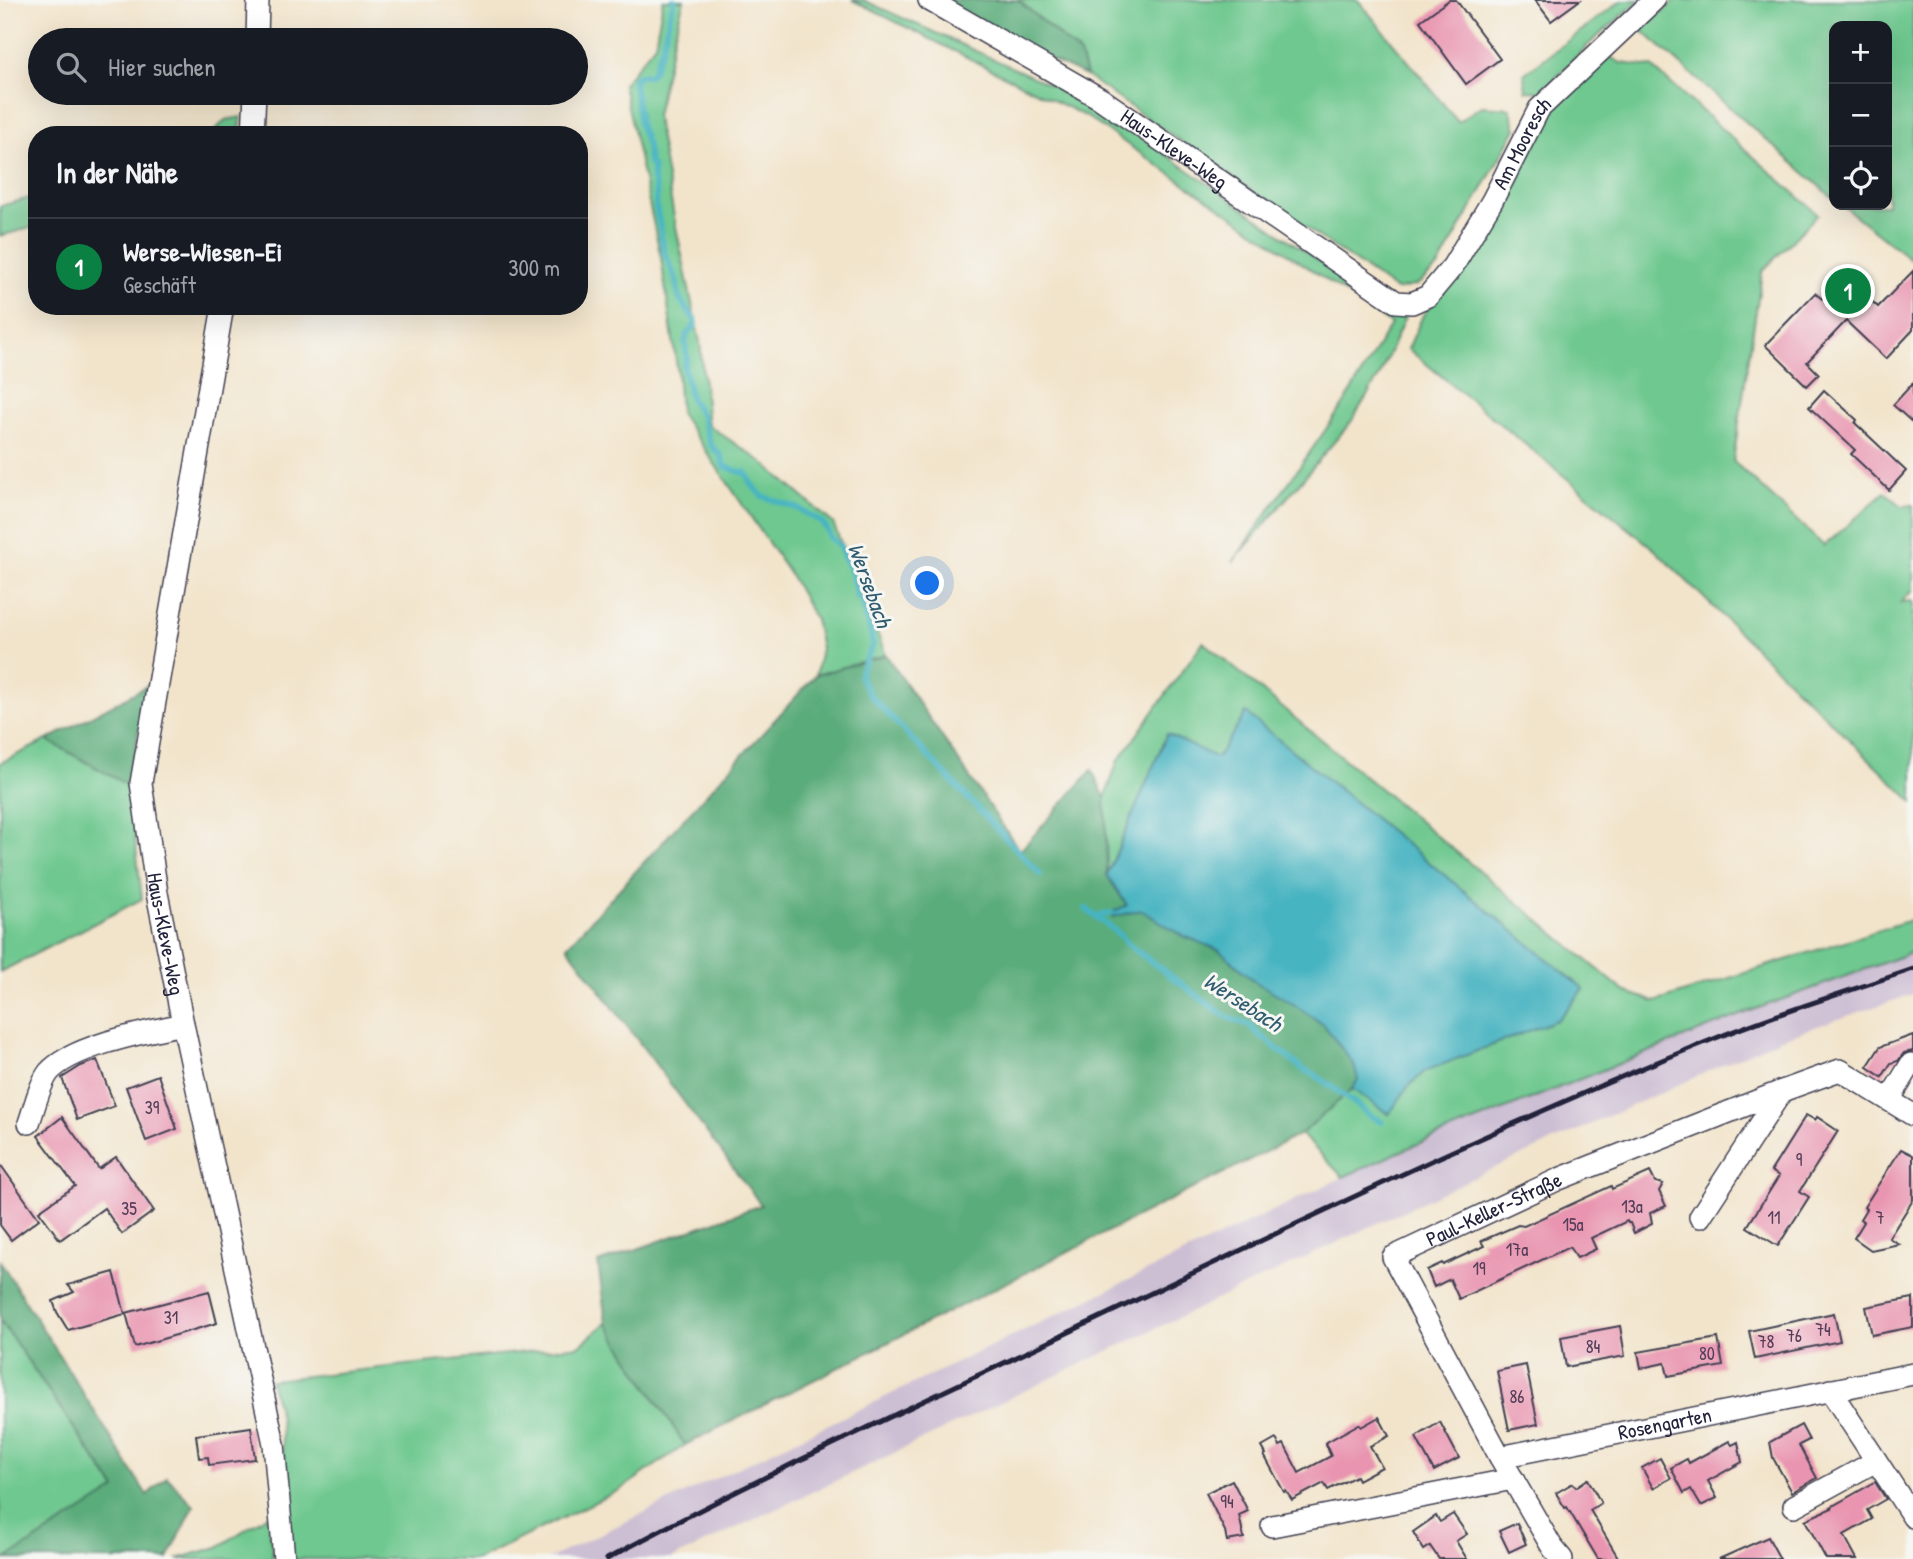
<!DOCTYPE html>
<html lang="de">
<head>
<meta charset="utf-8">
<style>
  :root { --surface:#171b24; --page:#242831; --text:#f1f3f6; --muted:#9ea1a6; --line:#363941; --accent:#0b8043 }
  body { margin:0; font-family:"Patrick Hand",sans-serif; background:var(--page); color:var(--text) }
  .controls { position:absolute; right:21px; top:21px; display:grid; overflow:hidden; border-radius:14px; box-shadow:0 7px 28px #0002 }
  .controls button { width:63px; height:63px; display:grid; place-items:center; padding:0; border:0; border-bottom:2px solid var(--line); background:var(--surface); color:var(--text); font:35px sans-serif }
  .you { position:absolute; left:928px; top:584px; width:24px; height:24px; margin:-18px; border:5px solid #fff; border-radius:50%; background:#1a73e8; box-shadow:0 0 0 10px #1a73e833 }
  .badge { display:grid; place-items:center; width:46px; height:46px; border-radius:50%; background:var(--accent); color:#fff; font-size:23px; font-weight:700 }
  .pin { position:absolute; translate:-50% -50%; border:4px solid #fff; box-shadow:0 2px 7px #0006 }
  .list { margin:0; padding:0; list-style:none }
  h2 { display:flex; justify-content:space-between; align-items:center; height:91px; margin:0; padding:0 28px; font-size:30px }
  h2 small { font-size:23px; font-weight:400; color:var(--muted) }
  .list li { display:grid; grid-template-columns:46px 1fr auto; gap:21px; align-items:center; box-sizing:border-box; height:98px; padding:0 28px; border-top:2px solid var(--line) }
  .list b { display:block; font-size:26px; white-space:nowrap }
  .list p { margin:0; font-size:23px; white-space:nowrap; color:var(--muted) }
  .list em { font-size:23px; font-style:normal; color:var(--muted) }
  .icon { flex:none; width:38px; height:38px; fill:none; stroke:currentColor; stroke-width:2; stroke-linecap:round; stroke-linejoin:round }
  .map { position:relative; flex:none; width:1913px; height:1559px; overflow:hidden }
  .search { position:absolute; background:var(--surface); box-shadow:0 7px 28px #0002; left:28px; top:28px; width:560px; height:77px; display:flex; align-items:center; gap:18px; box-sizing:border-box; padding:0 24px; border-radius:38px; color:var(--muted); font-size:26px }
  .panel { position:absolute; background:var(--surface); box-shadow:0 7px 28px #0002; left:28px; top:126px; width:560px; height:189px; border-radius:28px }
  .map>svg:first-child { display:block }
</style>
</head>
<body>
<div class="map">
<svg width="1913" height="1559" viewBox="0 0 1913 1559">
  <rect width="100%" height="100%" fill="#f6f6f2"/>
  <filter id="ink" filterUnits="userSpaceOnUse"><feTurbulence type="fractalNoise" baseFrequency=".0143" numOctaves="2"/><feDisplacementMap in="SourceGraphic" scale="14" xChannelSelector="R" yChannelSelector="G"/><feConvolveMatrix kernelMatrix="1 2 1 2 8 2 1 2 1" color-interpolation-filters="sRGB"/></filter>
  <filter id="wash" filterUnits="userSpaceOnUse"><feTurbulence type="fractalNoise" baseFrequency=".00686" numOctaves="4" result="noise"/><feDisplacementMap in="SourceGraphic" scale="28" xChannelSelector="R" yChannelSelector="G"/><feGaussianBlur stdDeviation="1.57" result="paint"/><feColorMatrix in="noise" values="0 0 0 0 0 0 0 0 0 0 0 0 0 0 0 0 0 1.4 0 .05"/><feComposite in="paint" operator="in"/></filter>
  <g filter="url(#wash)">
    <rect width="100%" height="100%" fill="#f2e4cb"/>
    <polygon fill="#ccbed3" points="1913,952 1913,994 1782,1038 1483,1173 671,1559 548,1559 1343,1177 1408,1148 1753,1010"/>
    <g fill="#6ec88f" stroke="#487565" stroke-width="2">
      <polygon points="663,0 684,0 672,44 656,116 674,217 700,342 708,425 762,462 833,523 886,655 816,675 821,648 815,619 791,576 680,413 677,368 661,258 623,84 655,44"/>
      <polygon points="852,0 863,0 1095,105 1391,311 1405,317 1380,375 1351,422 1233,562 1345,402 1391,324 1087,117"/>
      <polygon points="1018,0 1358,0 1458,122 1481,106 1510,108 1516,129 1438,267 1417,285 1396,290 1086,76 1080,54"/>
      <polygon points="1622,0 1640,0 1588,45 1542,92 1526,91 1524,74"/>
      <polygon points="1677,0 1913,0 1913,261 1842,205 1887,205 1887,26 1834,26 1834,199 1640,29"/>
      <polygon points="1605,54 1621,63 1652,67 1818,214 1762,272 1733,461 1824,546 1885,492 1902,506 1913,505 1913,590 1901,602 1913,601 1913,802 1655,550 1408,349 1423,315 1456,270 1541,120"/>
      <polygon points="242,117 239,135 211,135 225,120"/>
      <polygon points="37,196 37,226 0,236 0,206"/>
      <polygon points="1203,642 1624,991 1655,1002 1913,919 1913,952 1753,1010 1408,1148 1343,1177 1301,1134 1352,1089 1389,1114 1407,1088 1425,1071 1557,1020 1584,989 1246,714 1217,758 1167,734 1107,875 1105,798 1117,763"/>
      <polygon points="47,740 129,786 142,899 0,972 0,763"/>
      <polygon points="0,1320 116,1490 6,1559 0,1559"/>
      <polygon points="606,1323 685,1445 620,1490 478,1559 292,1559 280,1418 270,1380 579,1346"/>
      <polygon points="268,1515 273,1559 177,1559 218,1547"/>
    </g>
    <g fill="#5aac7a" stroke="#3e675a" stroke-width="2">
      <polygon points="917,0 1018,0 1080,54 1086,76"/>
      <polygon points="886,655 1020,851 1092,770 1105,798 1107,875 1127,906 1112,913 1141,910 1184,936 1219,950 1256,982 1289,1001 1324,1025 1354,1065 1358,1080 1352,1089 1301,1134 685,1445 606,1323 598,1263 761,1205 567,946 816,675"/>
      <polygon points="147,686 129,786 47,740"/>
      <polygon points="0,1261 147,1495 167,1477 194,1506 168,1559 6,1559 116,1489 0,1320"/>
    </g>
    <polygon fill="#46b4c1" stroke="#346b7e" stroke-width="2" points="1246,713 1584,989 1557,1020 1425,1071 1407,1088 1389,1114 1352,1089 1358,1080 1354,1065 1324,1025 1289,1001 1256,982 1219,950 1184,936 1141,910 1113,917 1111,913 1127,905 1107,875 1167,734 1217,758"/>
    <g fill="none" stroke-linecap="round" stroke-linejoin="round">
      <g stroke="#46b4c1" stroke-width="6">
        <polyline points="674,0 661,51 652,73 649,75 638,76 634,79 634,82 640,126 647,145 649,162 653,168 653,179 656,190 656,205 664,251 676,279 679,297 687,310 695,319 695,326 687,334 685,343 687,358 684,367 691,399 702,416 708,437 712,447 721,455 724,466 743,473 746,472 751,484 762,496 797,508 820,521 827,529 830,538 840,546 845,560 852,573 856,595 862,601 870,629 873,645 861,670 860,677 870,695 1040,874"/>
        <polyline points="1086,909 1119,934 1126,943 1225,1016 1251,1026 1256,1032 1304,1070 1314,1074 1360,1107 1367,1114 1382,1122"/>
        <polyline points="1097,917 1111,913"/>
      </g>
    </g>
    <g id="blocks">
      <g fill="#e994b0">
        <polygon points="1449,0 1456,0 1500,59 1466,84 1420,21"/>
        <polygon points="1535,0 1580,0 1551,21"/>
        <polygon points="1913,271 1913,330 1886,359 1846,321 1807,362 1819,374 1807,386 1765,345 1815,293 1822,299 1845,276 1878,307"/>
        <polygon points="1913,383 1913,423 1893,405"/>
        <polygon points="1824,390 1857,420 1855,423 1906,471 1889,490 1851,454 1855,450 1809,407"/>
        <polygon points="1913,1035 1913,1051 1904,1053 1898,1061 1891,1063 1882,1077 1867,1067 1880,1047"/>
        <polygon points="97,1060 115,1106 77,1120 62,1078 81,1066"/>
        <polygon points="158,1075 177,1129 146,1141 126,1087"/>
        <polygon points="1806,1115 1815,1120 1817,1117 1838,1131 1800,1191 1809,1197 1778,1246 1747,1227 1779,1176 1771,1171"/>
        <polygon points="62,1117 99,1169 116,1157 154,1211 122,1234 104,1208 60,1240 39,1211 75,1186 38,1136"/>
        <polygon points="1901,1149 1913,1155 1913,1200 1889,1238 1899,1244 1871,1250 1854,1238 1864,1222 1860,1219 1866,1209 1864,1207"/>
        <polygon points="0,1164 39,1219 11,1240 0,1225"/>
        <polygon points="1650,1172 1655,1182 1663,1184 1659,1191 1666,1206 1650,1213 1652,1224 1634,1233 1630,1223 1628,1223 1627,1221 1591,1238 1596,1249 1577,1258 1569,1247 1459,1299 1450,1279 1434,1287 1427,1270 1442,1263 1443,1265 1484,1246 1481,1241 1518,1225 1524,1226 1611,1186 1612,1189"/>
        <polygon points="114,1272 125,1314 68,1330 57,1312 53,1301 74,1292 68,1285"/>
        <polygon points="209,1291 217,1323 135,1347 126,1313"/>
        <polygon points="1913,1298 1913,1327 1872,1335 1866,1307"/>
        <polygon points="1834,1313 1840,1341 1755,1359 1749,1331"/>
        <polygon points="1620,1326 1625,1356 1566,1367 1561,1337"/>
        <polygon points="1718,1338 1723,1366 1668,1376 1665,1363 1641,1368 1638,1352"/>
        <polygon points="1526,1365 1538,1424 1509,1430 1497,1371"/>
        <polygon points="1379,1417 1389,1436 1370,1446 1382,1467 1358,1480 1356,1476 1328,1490 1324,1483 1292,1500 1286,1491 1284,1492 1264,1455 1266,1454 1262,1447 1276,1439 1280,1446 1284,1444 1299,1473 1331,1456 1325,1443 1359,1424 1361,1427"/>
        <polygon points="1440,1422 1459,1458 1434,1471 1416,1437"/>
        <polygon points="1801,1425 1809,1440 1799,1445 1817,1478 1792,1492 1773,1458 1770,1442"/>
        <polygon points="251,1427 255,1459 209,1465 208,1457 199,1458 196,1435"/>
        <polygon points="1729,1441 1732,1445 1738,1442 1742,1462 1708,1481 1717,1498 1701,1506 1691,1489 1684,1493 1671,1468 1687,1459 1689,1463"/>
        <polygon points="1660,1458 1671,1478 1653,1488 1642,1468"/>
        <polygon points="1588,1479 1601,1503 1590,1510 1619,1559 1598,1559 1567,1507 1565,1508 1556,1493 1573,1483 1576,1487"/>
        <polygon points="1232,1480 1248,1511 1239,1515 1244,1538 1227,1541 1225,1531 1206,1493"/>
        <polygon points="1875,1482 1886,1499 1867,1510 1872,1519 1844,1535 1857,1559 1826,1559 1805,1520 1832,1508 1831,1507"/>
        <polygon points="1453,1514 1467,1534 1456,1541 1467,1559 1439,1559 1430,1546 1424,1550 1413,1532 1436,1516 1440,1522"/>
        <polygon points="1517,1523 1526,1544 1509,1552 1499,1531"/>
        <polygon points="1768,1537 1780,1559 1719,1559"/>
      </g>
    </g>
  </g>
  <g filter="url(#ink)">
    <use href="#blocks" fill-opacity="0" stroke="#413f51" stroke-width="2"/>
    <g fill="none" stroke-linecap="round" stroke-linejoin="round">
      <g stroke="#413f51" stroke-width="24">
        <g id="minor">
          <path id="s1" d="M929,0L1101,99L1396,302L1412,303L1428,296L1453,266L1492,201L1539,109L1654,0"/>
          <polyline points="257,40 258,0"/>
          <polyline points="253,135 255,93"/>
          <path id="s2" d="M223,306L141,783L157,893L183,1024L274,1444L284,1559"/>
          <polyline points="1889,1100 1911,1064"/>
          <path d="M29,1123C34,1109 40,1083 49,1072C73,1045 148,1032 183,1024"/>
          <polyline points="1700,1217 1782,1091"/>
          <polyline points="1830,1390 1913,1517"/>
          <path id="s3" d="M1500,1457L1913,1374"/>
          <polyline points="1794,1506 1876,1461"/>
          <polyline points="1272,1526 1513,1479"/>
          <path id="s4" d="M1562,1559L1552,1547L1500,1457L1393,1257L1559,1179L1782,1091L1840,1070L1913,1115"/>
        </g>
      </g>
      <use href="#minor" stroke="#fff" stroke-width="21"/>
      <path stroke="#22223b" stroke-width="5" d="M607,1559C763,1474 926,1401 1086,1324C1294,1225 1501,1124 1716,1038C1780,1012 1847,992 1913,969"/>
    </g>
  </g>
  <g text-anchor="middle" stroke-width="6" stroke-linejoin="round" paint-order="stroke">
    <g font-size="18" fill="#543e58">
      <text x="152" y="1114">39</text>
      <text x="1799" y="1166">9</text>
      <text x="1632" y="1213">13a</text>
      <text x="129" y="1215">35</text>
      <text x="1774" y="1224">11</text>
      <text x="1880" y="1224">7</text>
      <text x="1573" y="1231">15a</text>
      <text x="1517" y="1256">17a</text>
      <text x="1479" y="1275">19</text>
      <text x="171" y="1324">31</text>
      <text x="1823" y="1336">74</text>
      <text x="1794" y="1342">76</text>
      <text x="1766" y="1348">78</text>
      <text x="1593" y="1353">84</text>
      <text x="1707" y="1360">80</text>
      <text x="1517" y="1403">86</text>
      <text x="1227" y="1508">94</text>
    </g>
    <g font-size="21" fill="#22223b" stroke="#f6f6f2">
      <text dy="7" stroke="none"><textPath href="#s1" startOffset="770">Am Mooresch</textPath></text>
      <text dy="7" stroke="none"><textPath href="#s1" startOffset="287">Haus-Kleve-Weg</textPath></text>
      <text dy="7" stroke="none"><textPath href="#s2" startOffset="637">Haus-Kleve-Weg</textPath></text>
      <text dy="7" stroke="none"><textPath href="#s4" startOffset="458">Paul-Keller-Straße</textPath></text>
      <text dy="7" stroke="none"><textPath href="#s3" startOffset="168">Rosengarten</textPath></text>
    </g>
    <g font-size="23" font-style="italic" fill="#305c71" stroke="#f6f6f2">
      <text transform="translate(870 585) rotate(70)" y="8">Wersebach</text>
      <text transform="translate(1243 1002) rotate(33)" y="8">Wersebach</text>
    </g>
  </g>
</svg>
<div class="controls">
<button>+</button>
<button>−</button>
<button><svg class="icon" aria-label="locate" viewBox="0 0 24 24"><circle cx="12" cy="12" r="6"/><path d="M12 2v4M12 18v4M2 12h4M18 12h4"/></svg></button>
</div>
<div class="you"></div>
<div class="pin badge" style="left:1848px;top:291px">1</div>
<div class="search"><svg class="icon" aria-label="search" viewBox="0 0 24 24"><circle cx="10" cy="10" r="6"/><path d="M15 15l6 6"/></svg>Hier suchen</div>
<section class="panel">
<h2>In der Nähe<small></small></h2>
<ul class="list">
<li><span class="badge">1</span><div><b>Werse-Wiesen-Ei</b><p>Geschäft</p></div><em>300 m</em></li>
</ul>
</section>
</div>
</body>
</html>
